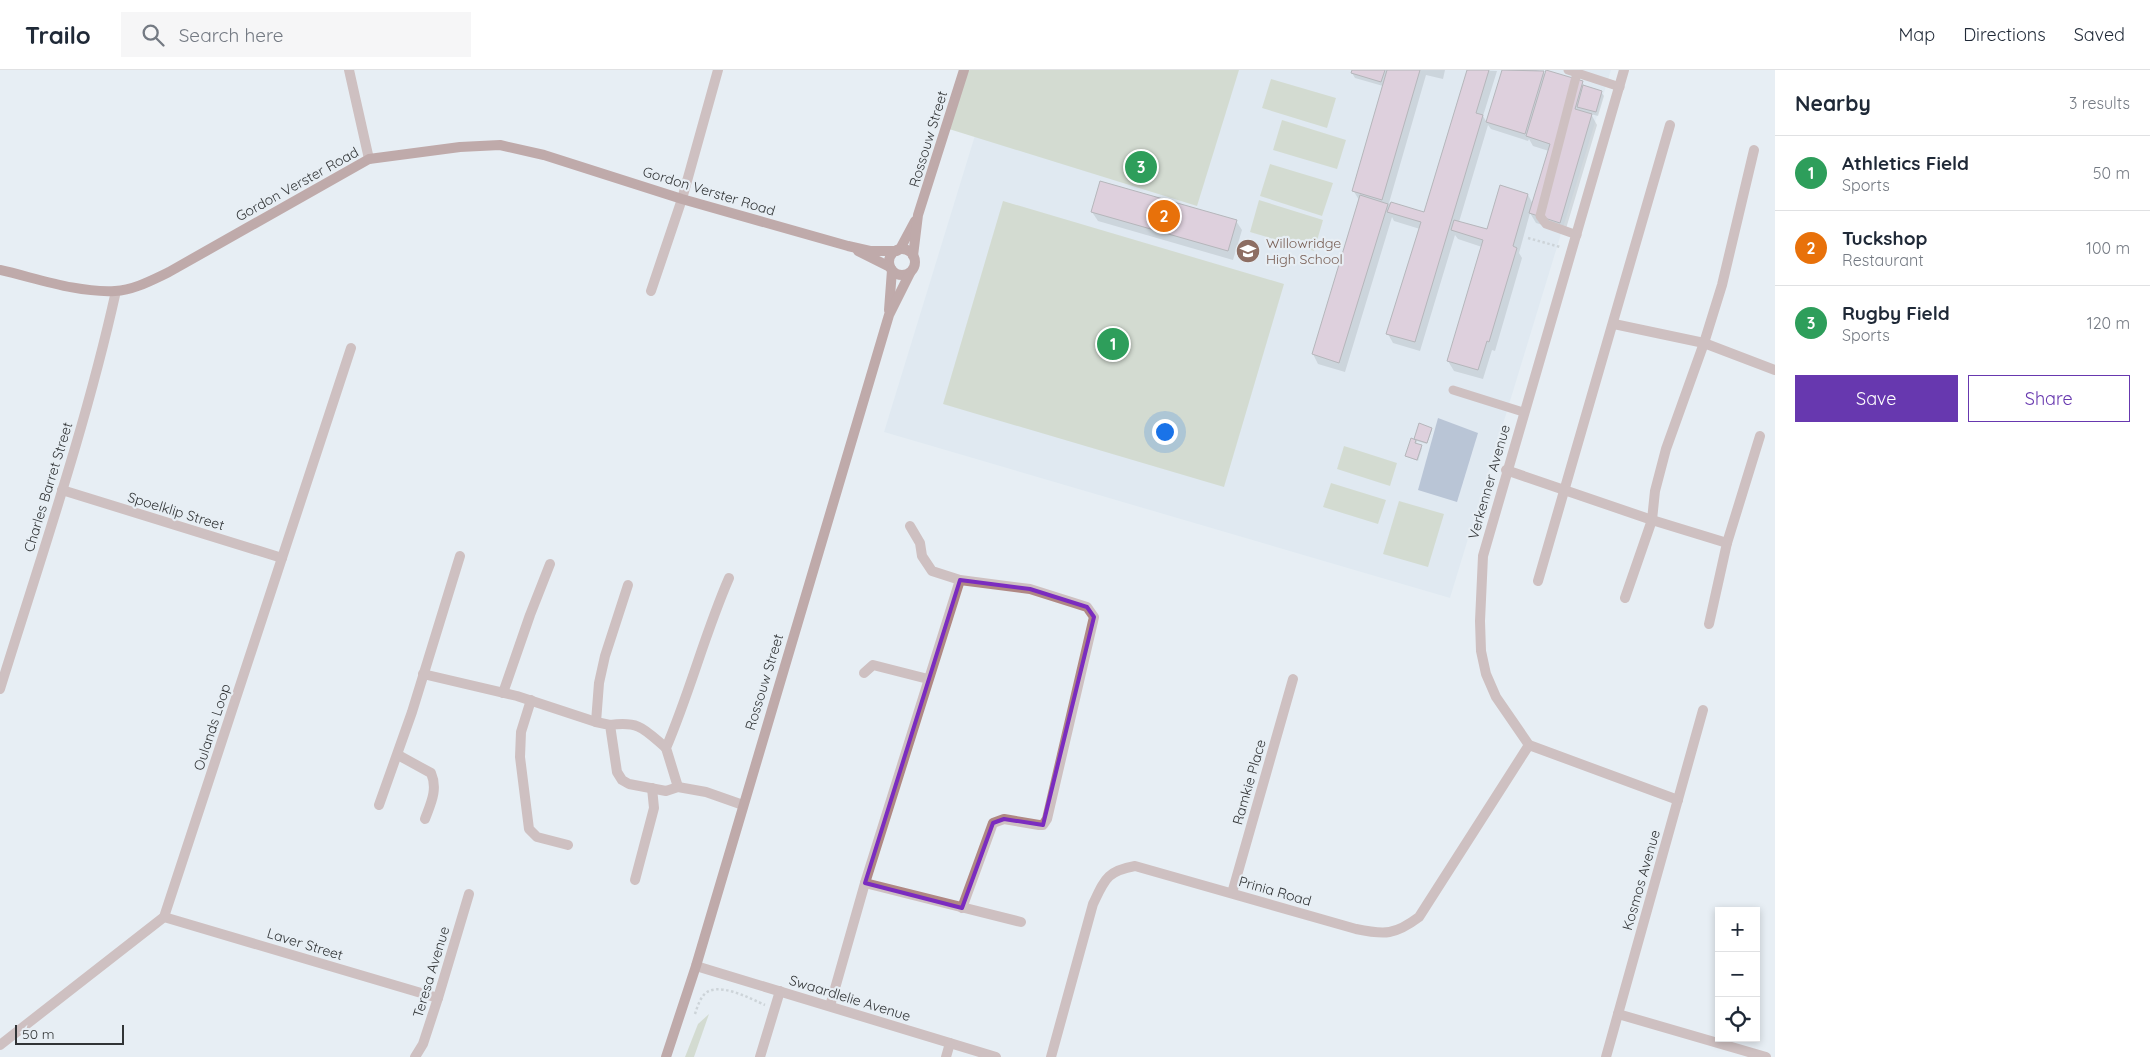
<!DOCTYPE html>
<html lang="en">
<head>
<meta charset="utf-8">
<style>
  :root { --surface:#fff; --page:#f6f6f7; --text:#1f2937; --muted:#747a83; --line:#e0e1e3; --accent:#6738af }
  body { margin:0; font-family:Quicksand,sans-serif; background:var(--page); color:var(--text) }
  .controls { position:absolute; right:15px; bottom:15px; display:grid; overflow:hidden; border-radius:0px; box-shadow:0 2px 8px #0003 }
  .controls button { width:45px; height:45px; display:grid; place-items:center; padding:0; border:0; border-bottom:1px solid var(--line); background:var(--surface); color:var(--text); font:25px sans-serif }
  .scale { position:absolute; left:15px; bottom:12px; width:109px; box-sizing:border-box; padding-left:5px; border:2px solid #313436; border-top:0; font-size:14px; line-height:18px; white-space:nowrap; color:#313436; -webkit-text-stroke:4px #e7eef4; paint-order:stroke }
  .you { position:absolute; left:1164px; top:361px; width:18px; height:18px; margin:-12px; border:4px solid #fff; border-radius:50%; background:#1a73e8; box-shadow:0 0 0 8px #1a73e833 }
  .badge { display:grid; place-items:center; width:32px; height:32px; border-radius:50%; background:var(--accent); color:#fff; font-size:16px; font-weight:700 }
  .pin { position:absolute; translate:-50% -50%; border:2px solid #fff; box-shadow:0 1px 5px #0006 }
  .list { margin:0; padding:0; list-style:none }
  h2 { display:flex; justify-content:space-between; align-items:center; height:65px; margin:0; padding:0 20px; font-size:21px }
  h2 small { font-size:16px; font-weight:400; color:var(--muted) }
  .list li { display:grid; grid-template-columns:32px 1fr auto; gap:15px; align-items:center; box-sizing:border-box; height:75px; padding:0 20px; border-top:1px solid var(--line) }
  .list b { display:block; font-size:19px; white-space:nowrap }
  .list p { margin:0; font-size:16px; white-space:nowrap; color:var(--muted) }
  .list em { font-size:16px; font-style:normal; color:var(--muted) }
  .actions { display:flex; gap:10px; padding:15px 20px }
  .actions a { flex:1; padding:11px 0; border:1px solid var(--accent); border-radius:0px; text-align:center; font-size:18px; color:var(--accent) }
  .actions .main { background:var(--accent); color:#fff }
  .icon { flex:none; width:28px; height:28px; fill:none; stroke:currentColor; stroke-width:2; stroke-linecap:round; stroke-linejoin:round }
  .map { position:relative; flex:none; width:1775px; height:987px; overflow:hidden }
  header { display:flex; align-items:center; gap:30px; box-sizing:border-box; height:70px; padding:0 25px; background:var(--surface); border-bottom:1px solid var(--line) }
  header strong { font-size:24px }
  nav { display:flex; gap:28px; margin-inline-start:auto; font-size:18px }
  .search { width:350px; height:45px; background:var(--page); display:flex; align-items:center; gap:12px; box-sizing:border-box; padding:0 18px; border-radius:0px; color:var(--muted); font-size:19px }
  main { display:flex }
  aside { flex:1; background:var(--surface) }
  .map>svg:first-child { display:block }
</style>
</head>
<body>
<header>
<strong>Trailo</strong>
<div class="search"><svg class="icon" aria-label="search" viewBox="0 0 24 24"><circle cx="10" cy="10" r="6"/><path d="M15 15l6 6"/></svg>Search here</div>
<nav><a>Map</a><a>Directions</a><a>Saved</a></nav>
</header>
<main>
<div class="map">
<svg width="1775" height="987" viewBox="0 0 1775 987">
  <rect width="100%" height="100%" fill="#e7eef4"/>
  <polygon fill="#d7e3ee" points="995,0 1611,0 1450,528 884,362"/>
  <g fill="#bbc4a7">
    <polygon points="968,0 1239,0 1197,136 949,59"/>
    <polygon points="1271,9 1336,28 1327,58 1262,38"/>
    <polygon points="1282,50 1346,70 1337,99 1273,80"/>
    <polygon points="1270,94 1333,113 1322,146 1260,126"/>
    <polygon points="1259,130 1323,150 1314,181 1250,162"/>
    <polygon points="1003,131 1284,214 1224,417 943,334"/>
    <polygon points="1344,376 1397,393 1390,416 1337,399"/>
    <polygon points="1331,413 1386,430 1378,454 1323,437"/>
    <polygon points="1399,431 1444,444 1428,497 1383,484"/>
    <polygon points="709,944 694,987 685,987 698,954"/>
  </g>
  <polygon fill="#8292b2" points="1438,348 1478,363 1457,432 1418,420"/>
  <g fill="#0003" fill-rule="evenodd">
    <path d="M1353,0H1445L1443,9L1426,5L1389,133L1425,144L1468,0L1497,1L1483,46L1487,53L1503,0H1536L1543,2L1546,6L1582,12L1585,17L1601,22L1604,26L1598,46L1591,44L1597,55L1565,162L1536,153L1530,143L1519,183L1522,188L1495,281L1492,280L1483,309L1454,301L1448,291L1482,177L1458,169L1455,165L1420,281L1393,273L1388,264L1420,159L1394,151L1392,147L1345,302L1318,294L1313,284L1359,130L1353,120L1383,16L1355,8L1352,3ZM1488,55L1491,59L1528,71L1529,69L1533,76L1549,81L1533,134L1528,125L1488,161L1459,152Z"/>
    <polygon points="1092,142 1236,151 1242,160 1233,190 1098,151"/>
    <polygon points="1420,355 1432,360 1427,374 1417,371 1416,374 1422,378 1418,391 1406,386 1415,371"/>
  </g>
  <g fill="#d2acc0" stroke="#787175">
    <polygon points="1352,0 1385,0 1381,12 1351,3"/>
    <polygon points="1387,0 1420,0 1382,130 1352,121"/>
    <polygon points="1467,0 1489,0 1476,43 1483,45 1415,272 1386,264 1421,152 1387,142 1391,132 1424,142"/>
    <polygon points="1502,0 1544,1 1525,64 1486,52"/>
    <polygon points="1546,0 1583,11 1575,39 1592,44 1560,153 1529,143 1550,74 1526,66"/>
    <polygon points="1583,15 1602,21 1596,42 1577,37"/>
    <polygon points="1100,111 1237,150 1228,181 1091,142"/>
    <polygon points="1500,115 1528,124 1513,176 1517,178 1489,272 1487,271 1478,300 1447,291 1483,170 1451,160 1454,150 1487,159"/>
    <polygon points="1360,125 1388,134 1339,293 1312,284"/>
    <polygon points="1419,353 1432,358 1427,373 1414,369"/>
    <polygon points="1411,368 1416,370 1415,373 1422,375 1417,390 1405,386"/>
  </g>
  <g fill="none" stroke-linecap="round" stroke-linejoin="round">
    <g stroke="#aeb4b8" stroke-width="2.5" stroke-dasharray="2.5 2.5" stroke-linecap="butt">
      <polyline points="1528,168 1560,177"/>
      <path d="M695,944C697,938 699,931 703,926C715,909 751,929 765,935"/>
    </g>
    <g stroke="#b08883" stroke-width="9">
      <polyline points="1568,0 1620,17"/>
      <polyline points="1577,165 1546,154 1540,146 1577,3"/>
      <polyline points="1453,320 1523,342"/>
    </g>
    <g stroke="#b08883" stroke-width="10">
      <polyline points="349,0 369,89"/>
      <polyline points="1624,0 1483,486 1480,551 1481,581 1486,604 1496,627 1529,675 1678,730"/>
      <polyline points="651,221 682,129 718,0"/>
      <polyline points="1614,254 1704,273 1775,300"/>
      <polyline points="1506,400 1652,450 1727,473"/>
      <polyline points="62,420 282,488"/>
      <polyline points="910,456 920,473 922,486 932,501 960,510 1030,519 1087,537 1094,547 1047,749 1043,755 1039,755 1004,749 993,753 962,838"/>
      <polyline points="1538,511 1670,55"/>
      <polyline points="1625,528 1652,450 1655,421 1666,379 1704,273 1722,215 1754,80"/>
      <polyline points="1709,554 1727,473 1760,366"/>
      <polyline points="864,603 873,595 928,609"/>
      <polyline points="423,604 517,626 596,652 610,655 617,702 622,710 629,714 666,721 678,717 706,722 743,735"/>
      <path d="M0,619C41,487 86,356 116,221"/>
      <polyline points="503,623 530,545 550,494"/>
      <polyline points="531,630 521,662 520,687 529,759 537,767 568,775"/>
      <polyline points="596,652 599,613 605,586 628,515"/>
      <path d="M610,655C640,651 644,659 666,678"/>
      <path d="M398,685L431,703C438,719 431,733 425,749"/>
      <path d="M678,717L666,678C690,622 705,563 729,508"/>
      <polyline points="379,735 412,642 460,486"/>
      <polyline points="635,810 654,738 652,718"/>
      <polyline points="865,813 1021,852"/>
      <polyline points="1232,823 1293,609"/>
      <polyline points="164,847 438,928"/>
      <polyline points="696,896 996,987"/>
      <polyline points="830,936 865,813 960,510"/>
      <polyline points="1618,944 1766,987"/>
      <polyline points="0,975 164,847 351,278"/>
      <polyline points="415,987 423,974 438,928 469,824"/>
      <polyline points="760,987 780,921"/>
      <polyline points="946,987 950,973"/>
      <path d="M1051,987L1093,834C1105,809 1107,801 1135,796L1356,859C1385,865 1395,865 1419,847L1529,675"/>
      <polyline points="1606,987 1703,640"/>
    </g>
    <g stroke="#8f5751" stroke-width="10">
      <polyline points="900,179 915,151"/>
      <circle cx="902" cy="192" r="13"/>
      <polyline points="858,181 890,197"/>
      <polyline points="913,186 918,145 964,0"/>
      <path d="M0,200C36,208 77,223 115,221C134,220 152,210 169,202L369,89L460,77L500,75L544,85L682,129L848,176L870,181H897"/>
      <polyline points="889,240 892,200"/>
      <polyline points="666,987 696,896 889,245 910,203"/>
    </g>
  </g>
  <path d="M0 0H1775V987H0ZM960,510L1030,519L1087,537L1094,547L1043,755L1004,749L993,753L962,838L865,813Z" fill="#e7eef4" fill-opacity=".55" fill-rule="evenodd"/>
  <path fill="none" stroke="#7b2cbf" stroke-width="4" stroke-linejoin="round" d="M960,510L1030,519L1087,537L1094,547L1043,755L1004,749L993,753L962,838L865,813Z"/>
  <defs>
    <g id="school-disc" transform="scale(1.25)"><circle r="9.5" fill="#8d6e63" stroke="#e7eef4"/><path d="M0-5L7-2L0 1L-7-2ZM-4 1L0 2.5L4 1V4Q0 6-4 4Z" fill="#fff"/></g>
  </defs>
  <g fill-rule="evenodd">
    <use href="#school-disc" x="1248" y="181"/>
  </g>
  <g text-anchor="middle" stroke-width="4.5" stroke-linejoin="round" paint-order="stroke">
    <g font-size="14" fill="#313436" stroke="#e7eef4">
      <text transform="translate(928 69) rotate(-73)" y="5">Rossouw Street</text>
      <text transform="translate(297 114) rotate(-29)" y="5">Gordon Verster Road</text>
      <text transform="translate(709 121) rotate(17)" y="5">Gordon Verster Road</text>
      <text transform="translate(1489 412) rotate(-74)" y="5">Verkenner Avenue</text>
      <text transform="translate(48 417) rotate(-73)" y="5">Charles Barret Street</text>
      <text transform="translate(176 441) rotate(17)" y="5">Spoelklip Street</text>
      <text transform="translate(764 612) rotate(-73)" y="5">Rossouw Street</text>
      <text transform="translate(212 657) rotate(-72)" y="5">Oulands Loop</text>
      <text transform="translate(1249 712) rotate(-74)" y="5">Ramkie Place</text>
      <text transform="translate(1641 810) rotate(-74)" y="5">Kosmos Avenue</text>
      <text transform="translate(1275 821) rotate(16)" y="5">Prinia Road</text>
      <text transform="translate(305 874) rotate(17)" y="5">Laver Street</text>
      <text transform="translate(431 902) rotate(-73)" y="5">Teresa Avenue</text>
      <text transform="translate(850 928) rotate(17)" y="5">Swaardlelie Avenue</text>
    </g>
    <g font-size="14" fill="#785e54" stroke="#e7eef4" text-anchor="start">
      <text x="1266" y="178">Willowridge<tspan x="1266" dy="16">High School</tspan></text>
    </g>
  </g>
</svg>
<div class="controls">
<button>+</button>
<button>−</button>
<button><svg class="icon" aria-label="locate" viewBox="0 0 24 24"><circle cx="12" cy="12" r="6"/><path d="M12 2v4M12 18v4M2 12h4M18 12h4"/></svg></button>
</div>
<div class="scale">50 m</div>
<div class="you"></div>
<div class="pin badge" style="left:1113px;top:274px;background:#2e9e5b">1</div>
<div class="pin badge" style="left:1164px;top:146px;background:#e8710a">2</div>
<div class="pin badge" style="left:1141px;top:97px;background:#2e9e5b">3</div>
</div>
<aside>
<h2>Nearby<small>3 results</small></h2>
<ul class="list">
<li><span class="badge" style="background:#2e9e5b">1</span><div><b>Athletics Field</b><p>Sports</p></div><em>50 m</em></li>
<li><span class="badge" style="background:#e8710a">2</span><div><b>Tuckshop</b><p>Restaurant</p></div><em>100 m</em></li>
<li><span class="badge" style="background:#2e9e5b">3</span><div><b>Rugby Field</b><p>Sports</p></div><em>120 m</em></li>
</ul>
<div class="actions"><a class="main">Save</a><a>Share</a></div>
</aside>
</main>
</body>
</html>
